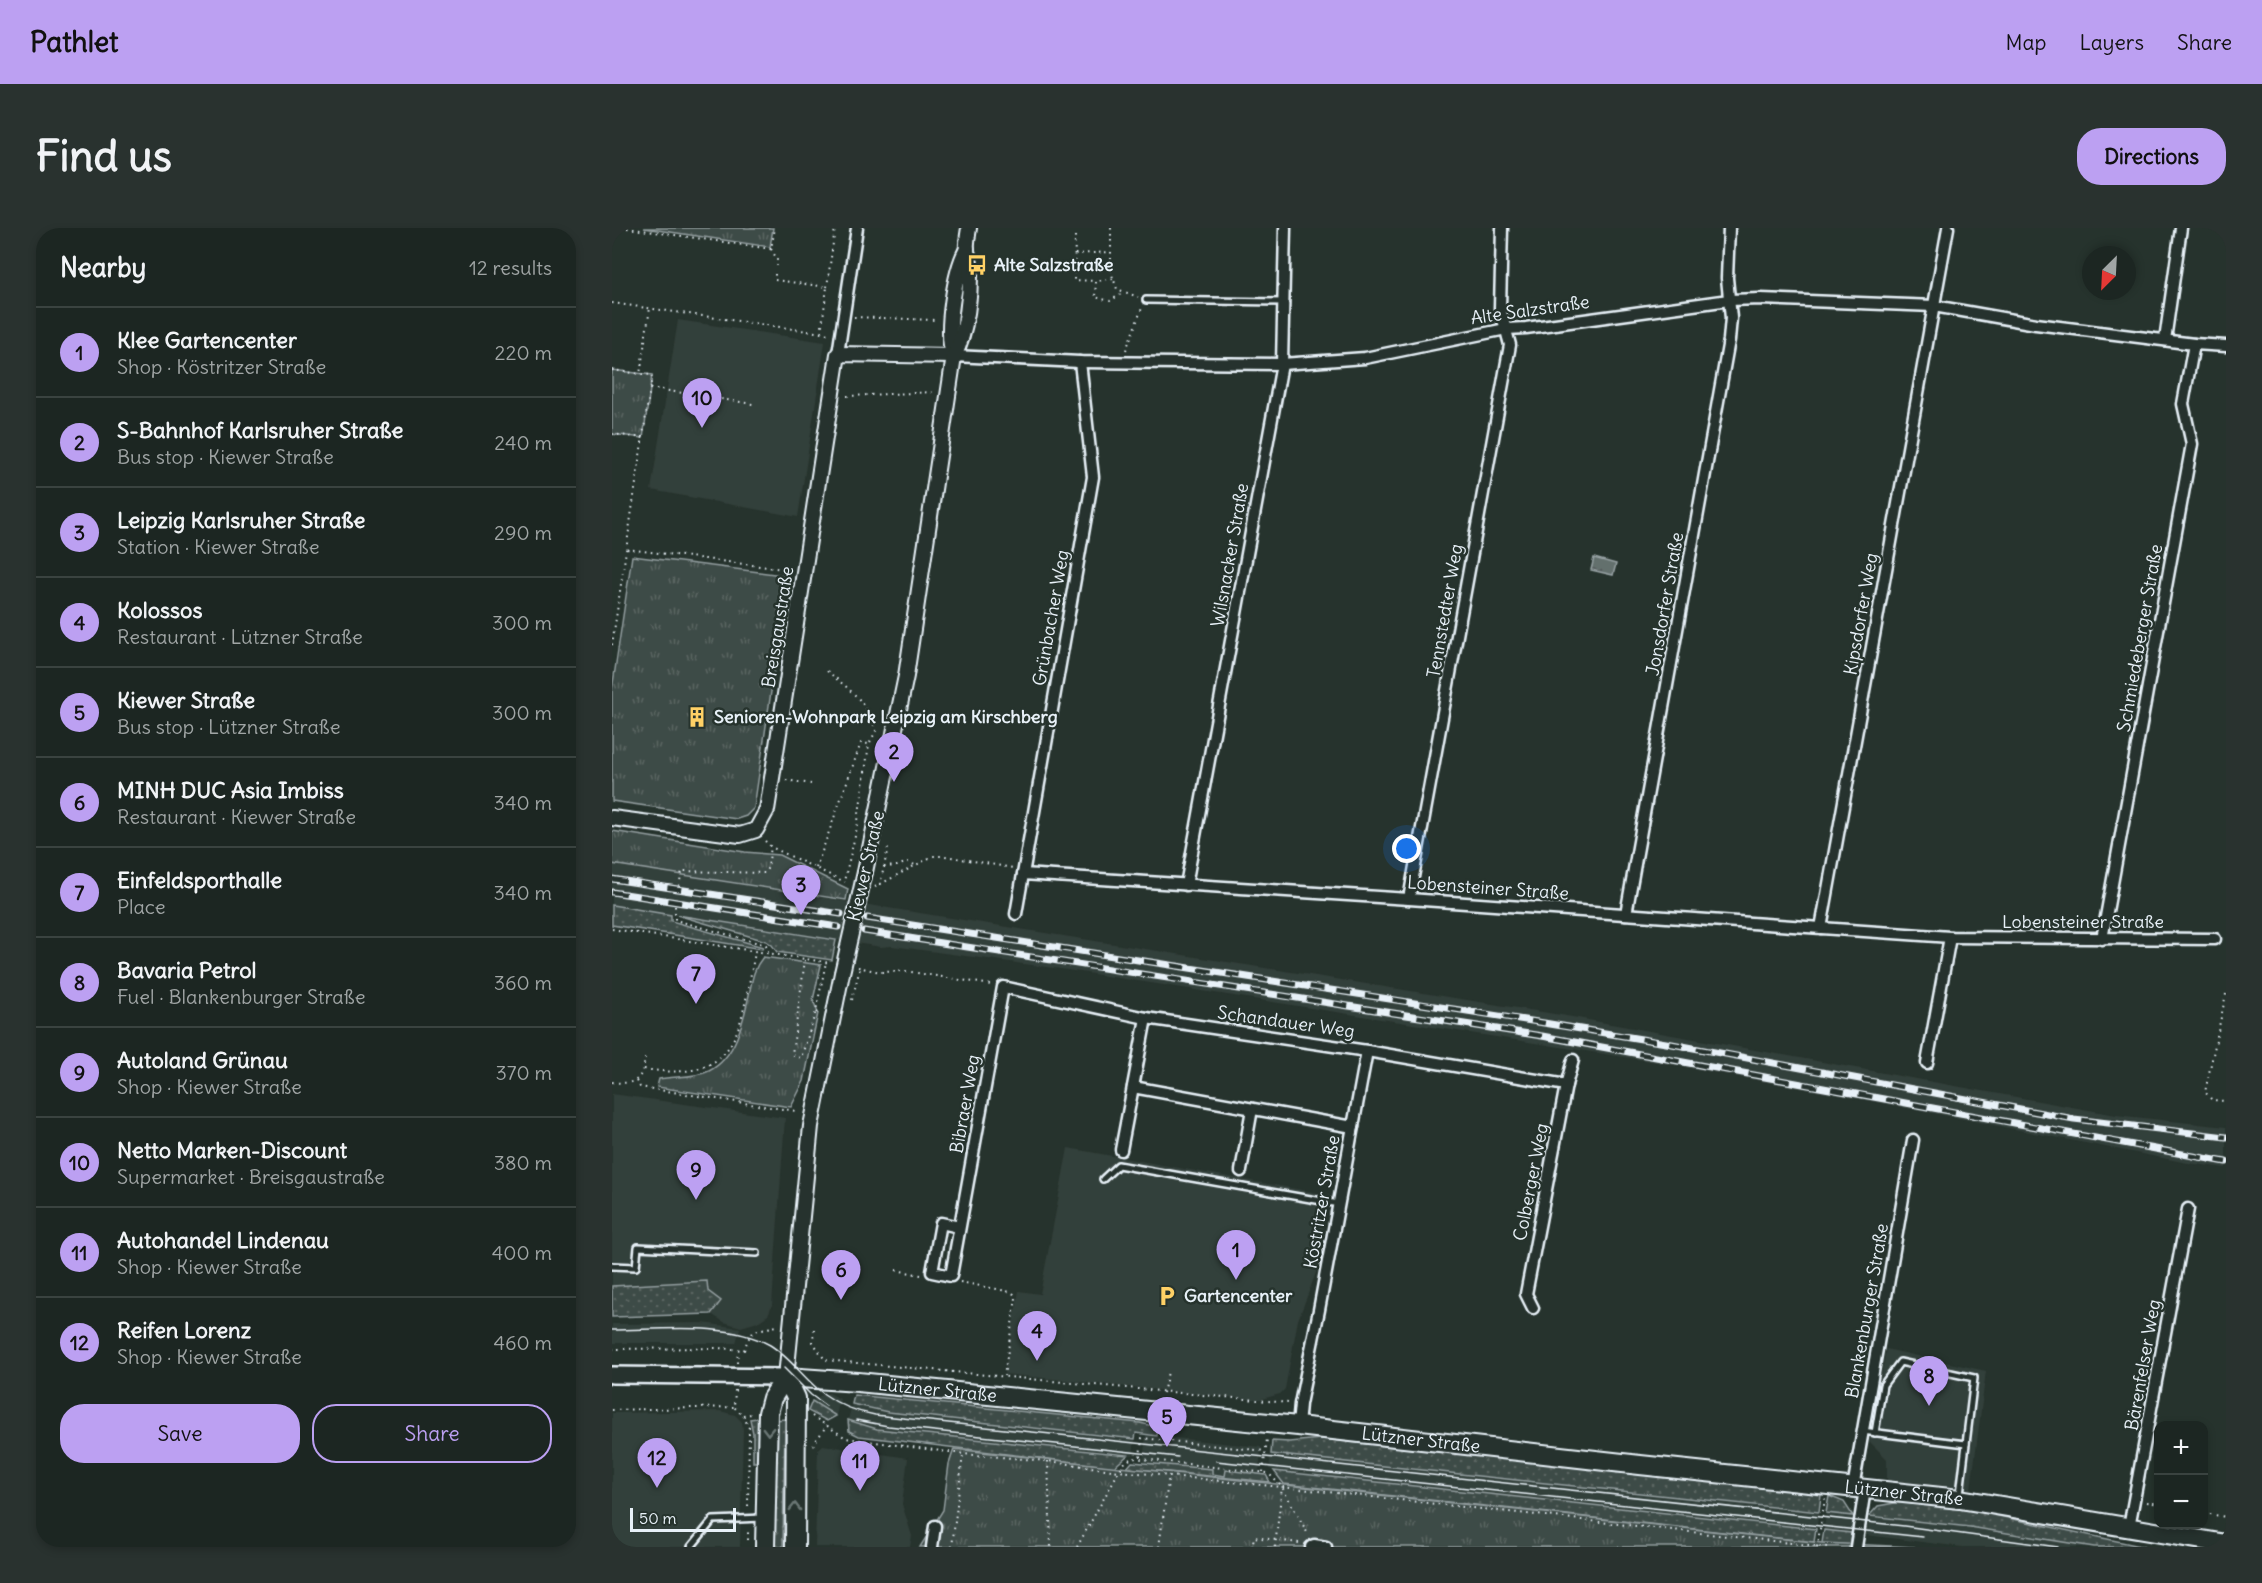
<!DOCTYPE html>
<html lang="en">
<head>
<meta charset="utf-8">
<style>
  :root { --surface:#1c2622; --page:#29322f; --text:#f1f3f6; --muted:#a0a5a5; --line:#3a4340; --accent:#bca0f2 }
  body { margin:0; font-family:Delius,sans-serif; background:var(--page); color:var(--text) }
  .controls { position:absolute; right:18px; bottom:18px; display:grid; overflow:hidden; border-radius:12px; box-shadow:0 3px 9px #0003 }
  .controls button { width:54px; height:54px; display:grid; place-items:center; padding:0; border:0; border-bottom:2px solid var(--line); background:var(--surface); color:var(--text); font:30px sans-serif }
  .compass { position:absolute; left:1470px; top:18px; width:54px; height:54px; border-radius:50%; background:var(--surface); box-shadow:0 3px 9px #0003; rotate:204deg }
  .scale { position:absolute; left:18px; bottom:15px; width:106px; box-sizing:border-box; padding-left:6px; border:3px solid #e8f1f8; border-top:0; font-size:16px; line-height:21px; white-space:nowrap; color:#e8f1f8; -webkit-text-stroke:4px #26332d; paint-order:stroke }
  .you { position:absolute; left:795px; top:621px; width:21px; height:21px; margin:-15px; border:4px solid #fff; border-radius:50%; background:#1a73e8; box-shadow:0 0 0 9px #1a73e833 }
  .badge { display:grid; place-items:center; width:39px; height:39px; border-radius:50%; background:var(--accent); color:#111; font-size:20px; font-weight:700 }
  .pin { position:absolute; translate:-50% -50px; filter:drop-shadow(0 2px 3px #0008) }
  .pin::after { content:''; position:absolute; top:32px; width:21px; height:18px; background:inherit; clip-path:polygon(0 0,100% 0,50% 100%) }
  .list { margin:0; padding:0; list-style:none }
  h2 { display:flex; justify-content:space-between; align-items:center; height:78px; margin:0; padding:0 24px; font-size:26px }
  h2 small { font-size:20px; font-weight:400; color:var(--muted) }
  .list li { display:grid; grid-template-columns:39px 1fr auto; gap:18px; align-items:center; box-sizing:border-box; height:90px; padding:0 24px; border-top:2px solid var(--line) }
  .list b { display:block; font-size:22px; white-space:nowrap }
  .list p { margin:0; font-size:20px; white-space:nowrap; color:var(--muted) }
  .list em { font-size:20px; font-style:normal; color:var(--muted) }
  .actions { display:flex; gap:12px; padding:18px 24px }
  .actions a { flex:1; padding:14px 0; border:2px solid var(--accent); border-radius:24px; text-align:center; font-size:21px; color:var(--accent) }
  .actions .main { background:var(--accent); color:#111 }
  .map { position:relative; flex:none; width:1614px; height:1319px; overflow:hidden; border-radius:24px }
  header { display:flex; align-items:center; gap:36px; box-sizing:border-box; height:84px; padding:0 30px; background:var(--accent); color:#111 }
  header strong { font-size:28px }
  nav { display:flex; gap:33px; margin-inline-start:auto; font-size:21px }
  .intro { display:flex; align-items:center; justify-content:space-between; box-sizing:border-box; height:144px; padding:0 36px }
  h1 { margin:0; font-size:42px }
  .button { padding:15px 27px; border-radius:24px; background:var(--accent); color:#111; font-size:21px; font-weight:700 }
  main { display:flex; gap:36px; padding:0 36px }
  aside { flex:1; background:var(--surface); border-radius:24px; box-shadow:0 3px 9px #0003 }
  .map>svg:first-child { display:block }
</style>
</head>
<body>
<header>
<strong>Pathlet</strong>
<nav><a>Map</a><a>Layers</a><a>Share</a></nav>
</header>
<div class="intro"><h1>Find us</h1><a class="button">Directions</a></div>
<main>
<aside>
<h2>Nearby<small>12 results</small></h2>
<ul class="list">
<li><span class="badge">1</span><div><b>Klee Gartencenter</b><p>Shop · Köstritzer Straße</p></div><em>220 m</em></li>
<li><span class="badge">2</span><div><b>S-Bahnhof Karlsruher Straße</b><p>Bus stop · Kiewer Straße</p></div><em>240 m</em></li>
<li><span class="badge">3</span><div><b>Leipzig Karlsruher Straße</b><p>Station · Kiewer Straße</p></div><em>290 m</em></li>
<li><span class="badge">4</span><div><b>Kolossos</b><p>Restaurant · Lützner Straße</p></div><em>300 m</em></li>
<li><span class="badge">5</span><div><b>Kiewer Straße</b><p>Bus stop · Lützner Straße</p></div><em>300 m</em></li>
<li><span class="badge">6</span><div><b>MINH DUC Asia Imbiss</b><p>Restaurant · Kiewer Straße</p></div><em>340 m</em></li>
<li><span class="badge">7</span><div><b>Einfeldsporthalle</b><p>Place</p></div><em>340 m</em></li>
<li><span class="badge">8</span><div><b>Bavaria Petrol</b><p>Fuel · Blankenburger Straße</p></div><em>360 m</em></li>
<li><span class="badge">9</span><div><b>Autoland Grünau</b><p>Shop · Kiewer Straße</p></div><em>370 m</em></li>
<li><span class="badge">10</span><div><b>Netto Marken-Discount</b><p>Supermarket · Breisgaustraße</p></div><em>380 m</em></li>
<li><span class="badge">11</span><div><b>Autohandel Lindenau</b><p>Shop · Kiewer Straße</p></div><em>400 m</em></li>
<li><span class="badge">12</span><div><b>Reifen Lorenz</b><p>Shop · Kiewer Straße</p></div><em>460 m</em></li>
</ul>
<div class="actions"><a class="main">Save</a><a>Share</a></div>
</aside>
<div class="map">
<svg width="1614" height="1319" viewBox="0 0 1614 1319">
  <defs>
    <pattern id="grass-dots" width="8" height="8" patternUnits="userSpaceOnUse" patternTransform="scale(1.5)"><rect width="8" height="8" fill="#3e4b47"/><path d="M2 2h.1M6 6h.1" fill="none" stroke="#5a6562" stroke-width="1.8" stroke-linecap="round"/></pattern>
    <pattern id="park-tufts" width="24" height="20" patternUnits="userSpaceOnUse" patternTransform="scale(1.5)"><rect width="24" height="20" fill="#3e4b47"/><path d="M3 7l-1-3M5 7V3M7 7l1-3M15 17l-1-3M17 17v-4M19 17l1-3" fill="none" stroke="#5a6562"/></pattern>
    <pattern id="water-ripples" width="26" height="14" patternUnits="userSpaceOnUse" patternTransform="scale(1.5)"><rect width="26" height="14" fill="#636f6d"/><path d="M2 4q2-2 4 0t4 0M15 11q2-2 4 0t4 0" fill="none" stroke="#535a5a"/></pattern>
  </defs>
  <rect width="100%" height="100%" fill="#26332d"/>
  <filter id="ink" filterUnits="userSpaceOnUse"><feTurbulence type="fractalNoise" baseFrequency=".0167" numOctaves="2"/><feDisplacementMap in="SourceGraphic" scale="12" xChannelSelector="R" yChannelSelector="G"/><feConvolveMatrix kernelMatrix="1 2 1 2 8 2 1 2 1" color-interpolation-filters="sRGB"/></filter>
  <g filter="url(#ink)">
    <g fill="#333f3a">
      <polygon points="66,92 213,114 186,289 39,262"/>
      <polygon points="0,636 949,787 1504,887 1614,899 1614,940 1576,935 1264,874 1050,835 449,741 280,718 269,719 0,677"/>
      <polygon points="0,866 173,890 160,1077 156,1087 146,1094 129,1099 112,1094 99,1086 109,1073 96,1063 95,1053 0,1058"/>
      <polygon points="456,920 717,967 704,1045 686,1092 673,1161 668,1166 650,1171 635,1171 392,1146 407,1063 428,1066"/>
      <polygon points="91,1095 128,1100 124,1115 0,1115 0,1096"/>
      <polygon points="1274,1121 1374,1143 1359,1261 1275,1252 1275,1231 1257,1213"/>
      <polygon points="217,1165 228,1171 224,1188 200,1173 208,1168"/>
      <polygon points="240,1176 276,1184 523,1211 521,1227 265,1201 236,1192"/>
      <polygon points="108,1183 123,1187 130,1194 131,1202 128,1319 0,1319 0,1185"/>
      <polygon points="534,1207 649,1219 647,1246 614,1242 613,1248 600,1246 600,1242 531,1234"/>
      <polygon points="211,1217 296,1230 290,1276 300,1308 298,1319 203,1319 206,1222"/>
      <polygon points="659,1226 842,1244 1207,1284 1204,1301 662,1243 657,1241"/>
      <polygon points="1214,1285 1241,1288 1239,1305 1212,1302"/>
      <polygon points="1257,1288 1358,1299 1482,1319 1350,1319 1254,1307"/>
    </g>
    <g fill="url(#grass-dots)" stroke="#939ea0" stroke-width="1.5">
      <polygon points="0,677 59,687 59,693 151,719 150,721 0,697"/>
      <polygon points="65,687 224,712 220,732 165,724 160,717 154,713"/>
      <polygon points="95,1053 96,1063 109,1073 99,1086 0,1089 0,1058"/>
      <polygon points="242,1167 528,1195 546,1199 545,1208 524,1205 523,1211 276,1184 240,1176"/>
      <polygon points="200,1173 224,1188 215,1193 196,1183"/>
      <polygon points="145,1190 147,1198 147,1234 141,1234 141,1205 138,1191"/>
      <polygon points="173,1191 171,1319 160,1319 163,1192"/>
      <polygon points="236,1192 265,1201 516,1227 502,1239 247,1208 237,1203"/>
      <polygon points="709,1211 1140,1257 1209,1267 1207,1284 659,1226 660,1213 677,1214"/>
      <polygon points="520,1234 600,1241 600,1246 613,1248 614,1242 654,1247 658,1254 515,1240"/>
      <polygon points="662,1243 1204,1301 1202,1314 1166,1310 672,1256"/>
      <polygon points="1217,1268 1232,1274 1241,1288 1214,1285"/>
      <polygon points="1288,1274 1363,1283 1533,1319 1482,1319 1358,1299 1257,1288 1266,1278"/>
      <polygon points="1212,1302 1239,1305 1237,1317 1210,1315"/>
    </g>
    <g fill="url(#park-tufts)" stroke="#939ea0" stroke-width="1.5">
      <polygon points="32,0 161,0 158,19"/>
      <polygon points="0,142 40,147 31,210 0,206"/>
      <polygon points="20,328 170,347 175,354 142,580 134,588 125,591 0,573 0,462"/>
      <polygon points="0,603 133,624 167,627 236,661 234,672 0,636"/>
      <path d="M151,729L209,737L201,772L206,785L192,853L179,879L45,859L47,851C62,848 83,850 97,843C124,829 131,794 137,767C140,753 141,741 151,729Z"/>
      <polygon points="342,1221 1210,1315 1303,1319 308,1319 331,1282 337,1236"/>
    </g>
    <polygon fill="url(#water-ripples)" stroke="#98a3a5" stroke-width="1.5" points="982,330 1004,336 1001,347 979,342"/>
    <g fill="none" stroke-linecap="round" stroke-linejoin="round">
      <g stroke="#e8f1f8" stroke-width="10">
        <g id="service">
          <polyline points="534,72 672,74"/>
          <polyline points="491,951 506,937 727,976"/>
          <polyline points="0,1038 24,1039 26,1019 145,1025"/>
          <polyline points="1250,1203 1354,1216 1348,1266"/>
          <polyline points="1263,1205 1271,1157 1288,1134 1362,1150 1354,1216"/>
          <polyline points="0,1316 4,1319"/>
          <polyline points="79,1319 101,1292 152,1290"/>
        </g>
      </g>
      <g stroke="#e8f1f8" stroke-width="15">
        <g id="minor">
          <polyline points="1553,112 1569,0"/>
          <polyline points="226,126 245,0"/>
          <polyline points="342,128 468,134 670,136 753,130 894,101 914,100 1117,72 1149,71 1322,78 1424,96 1582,116 1614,118"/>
          <polyline points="411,646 797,671 1338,709 1603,711"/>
          <polyline points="574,657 670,136 673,0"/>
          <polyline points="797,671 898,117 888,80 890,0"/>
          <polyline points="404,686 481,249 468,134"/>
          <polyline points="1014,686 1117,112 1119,90 1115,50 1117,0"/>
          <polyline points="1209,700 1336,0"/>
          <polyline points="1490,711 1580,216 1571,176 1582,116"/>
          <polyline points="1315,835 1338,709"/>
          <polyline points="521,859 741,899"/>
          <polyline points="509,922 534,790"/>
          <polyline points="629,943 640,881"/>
          <polyline points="347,999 329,995 320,1044 339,1048 391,759 534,790 755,823 954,857"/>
          <polyline points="921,1080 914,1066 954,857 961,832"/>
          <polyline points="686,1198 688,1176 707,1082 755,823"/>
          <polyline points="1241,1260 1301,912"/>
          <polyline points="1517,1299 1576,981"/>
          <polyline points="320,1319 323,1298"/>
          <polyline points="699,1319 702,1317 714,1319"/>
          <polyline points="1244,1319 1253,1261"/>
        </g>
      </g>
      <g stroke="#e8f1f8" stroke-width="18">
        <g id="tertiary">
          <path d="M342,128C332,107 343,41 355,21"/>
          <polyline points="0,590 128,607 144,602 155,582 226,126 342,128"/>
          <path d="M253,644L294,448L342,128C355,103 359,65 358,37C358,32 356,28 355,23C354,16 356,7 357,0"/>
          <polyline points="174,1149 199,898 230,745"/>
        </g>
      </g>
      <g stroke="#e8f1f8" stroke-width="20">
        <polyline id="secondary" points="0,1147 174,1149"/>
      </g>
      <g stroke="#e8f1f8" stroke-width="22">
        <g id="primary">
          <path id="s1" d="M174,1149L246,1154L686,1198L1028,1237L1348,1271L1614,1316"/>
          <polyline points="174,1149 184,1170 183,1319"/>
          <polyline points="153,1319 156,1185 160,1170 174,1149"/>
        </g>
      </g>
      <g stroke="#e8f1f8" stroke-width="2" stroke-dasharray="1.5 4.5" stroke-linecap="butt">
        <polyline points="15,0 159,21 163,0"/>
        <polyline points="499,0 499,44 505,61 526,69"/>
        <polyline points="463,8 462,52 484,53"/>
        <polyline points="159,21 165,31 165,38"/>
        <polyline points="463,26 499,24"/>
        <polyline points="163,46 163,52 215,59 209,105"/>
        <polyline points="501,51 484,53 483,69 498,73 512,64"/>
        <polyline points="215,59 223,0"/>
        <polyline points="0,75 217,106"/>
        <polyline points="242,89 324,92"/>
        <polyline points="514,122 530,80"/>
        <polyline points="0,142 28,146"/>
        <polyline points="38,160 141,176"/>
        <polyline points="235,168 322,164"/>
        <polyline points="0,206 31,210"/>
        <polyline points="15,321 179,342"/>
        <polyline points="0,417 40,147 28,146 38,80"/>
        <path d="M215,443C239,463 254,472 264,503L257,516"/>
        <polyline points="174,552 199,556"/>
        <polyline points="153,613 159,619 233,654"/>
        <polyline points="272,639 285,638 296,634 303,637"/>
        <polyline points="204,640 249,515 257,516 245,600 232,653"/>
        <polyline points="268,657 276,620 273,619"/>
        <polyline points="67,658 70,643 153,645 156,639 159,619"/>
        <polyline points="263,659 321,628 333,628 401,640"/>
        <polyline points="63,678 63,692 154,717 157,726"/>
        <polyline points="0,701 219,735"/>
        <polyline points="193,732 180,826 189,830 204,783"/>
        <polyline points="246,739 268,744 293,743 380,757"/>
        <polyline points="1614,766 1593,864 1600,872 1614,873"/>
        <polyline points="240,772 248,740"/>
        <polyline points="206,785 204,783 214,734"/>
        <path d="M32,841C129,856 127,802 143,725"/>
        <polyline points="24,853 28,859 184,883"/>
        <path d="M0,854C23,857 30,853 33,830"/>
        <polyline points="284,1042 309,1047"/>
        <polyline points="348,1054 395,1063 402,1066 404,1070 392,1148"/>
        <polyline points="202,1101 201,1114 213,1132 677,1175"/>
        <path d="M0,1121L106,1120L132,1122C140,1099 143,1103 165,1098"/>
        <polyline points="125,1135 126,1123"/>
        <polyline points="123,1162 122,1179 131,1187 137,1200 136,1282"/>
        <polyline points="551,1165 556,1144"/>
        <polyline points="0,1182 122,1179"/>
        <polyline points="131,1187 140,1186"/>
        <polyline points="200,1188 234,1210 351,1226 436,1233 507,1243 670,1259 1215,1319"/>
        <polyline points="201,1217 215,1197"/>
        <polyline points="528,1229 530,1210 654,1223"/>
        <polyline points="436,1233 439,1319"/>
        <polyline points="651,1244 655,1211"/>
        <polyline points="1535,1274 1546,1276"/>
        <polyline points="1592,1285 1614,1289"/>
        <polyline points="136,1312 136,1300"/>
        <polyline points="340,1319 351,1226"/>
        <polyline points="465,1319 507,1243 514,1233 521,1230 656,1245 670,1259 696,1306"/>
        <polyline points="547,1319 557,1247"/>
        <polyline points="640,1319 642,1309 687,1315"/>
        <polyline points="663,1319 670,1259"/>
        <polyline points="1205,1319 1213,1271"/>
      </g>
      <use href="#service" stroke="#26332d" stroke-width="5"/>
      <use href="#minor" stroke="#26332d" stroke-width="10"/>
      <use href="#tertiary" stroke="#26332d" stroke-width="14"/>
      <use href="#secondary" stroke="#26332d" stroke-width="15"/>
      <use href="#primary" stroke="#26332d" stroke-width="18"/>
      <g stroke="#e8f1f8" stroke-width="1.5">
        <path d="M0,1102C48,1102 115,1093 158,1117C179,1130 193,1152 212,1166C227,1177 245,1184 263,1187L1292,1298L1446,1319"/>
        <polyline points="172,1140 199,1167 214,1178"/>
        <polyline points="244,1192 276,1198 566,1229"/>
        <polyline points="604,1233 1311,1309"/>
      </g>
      <g stroke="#e8f1f8" stroke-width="7">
        <g id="rail">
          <polyline points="0,651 229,686"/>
          <polyline points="0,664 226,699"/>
          <polyline points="255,690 932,795 1060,816 1462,891 1614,909"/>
          <polyline points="252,703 930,808 1614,934"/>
        </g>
      </g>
      <use href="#rail" stroke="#26332d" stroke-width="4.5" stroke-dasharray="14" stroke-linecap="butt"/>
      <g stroke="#e8f1f8" stroke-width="18" stroke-linecap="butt">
        <polyline id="tertiary-bridge" points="230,745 253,644"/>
      </g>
      <use href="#tertiary-bridge" stroke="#26332d" stroke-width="14"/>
    </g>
    <defs><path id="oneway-chevron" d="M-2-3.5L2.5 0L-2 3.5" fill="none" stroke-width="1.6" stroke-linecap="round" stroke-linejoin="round" transform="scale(1.5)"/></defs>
    <g stroke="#6a7674">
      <use href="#oneway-chevron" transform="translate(156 1203) rotate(91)"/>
      <use href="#oneway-chevron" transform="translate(183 1279) rotate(-89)"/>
    </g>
  </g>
  <defs>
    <g id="bus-bare" transform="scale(1.62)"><path d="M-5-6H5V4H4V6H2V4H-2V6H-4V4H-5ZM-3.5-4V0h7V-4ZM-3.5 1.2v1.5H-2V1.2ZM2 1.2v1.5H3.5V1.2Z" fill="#ffd166" stroke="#26332d" stroke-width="2.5" paint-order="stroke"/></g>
    <g id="building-bare" transform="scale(1.62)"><path d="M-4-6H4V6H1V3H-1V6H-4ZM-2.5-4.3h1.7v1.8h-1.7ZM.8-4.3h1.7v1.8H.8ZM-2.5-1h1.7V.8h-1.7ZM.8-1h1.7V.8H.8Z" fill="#ffd166" stroke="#26332d" stroke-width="2.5" paint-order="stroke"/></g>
    <g id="parking-bare" transform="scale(1.62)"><path d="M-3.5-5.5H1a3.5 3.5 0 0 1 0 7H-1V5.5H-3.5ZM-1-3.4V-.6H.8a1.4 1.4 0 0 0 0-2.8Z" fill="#ffd166" stroke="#26332d" stroke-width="2.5" paint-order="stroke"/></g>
  </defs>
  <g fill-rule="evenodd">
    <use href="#bus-bare" x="365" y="37"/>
    <use href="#building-bare" x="85" y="489"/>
    <use href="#parking-bare" x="555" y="1068"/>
  </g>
  <g text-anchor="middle" stroke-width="5" stroke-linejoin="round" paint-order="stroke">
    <g font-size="18" font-weight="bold" fill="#e8f1f8" stroke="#26332d" text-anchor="start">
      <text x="382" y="43">Alte Salzstraße</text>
      <text x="102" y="495">Senioren-Wohnpark Leipzig am Kirschberg</text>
      <text x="572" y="1074">Gartencenter</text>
    </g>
    <g font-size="18" fill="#e8f1f8" stroke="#26332d">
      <text transform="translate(918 82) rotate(-8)" y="6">Alte Salzstraße</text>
      <text transform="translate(618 327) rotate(-80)" y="6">Wilsnacker Straße</text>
      <text transform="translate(1053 376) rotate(-80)" y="6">Jonsdorfer Straße</text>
      <text transform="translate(833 383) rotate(-80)" y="6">Tennstedter Weg</text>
      <text transform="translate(1249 386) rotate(-80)" y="6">Kipsdorfer Weg</text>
      <text transform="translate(439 390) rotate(-80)" y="6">Grünbacher Weg</text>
      <text transform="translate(166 399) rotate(-81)" y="6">Breisgaustraße</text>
      <text transform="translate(1528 410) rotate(-80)" y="6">Schmiedeberger Straße</text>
      <text transform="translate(254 638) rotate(-77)" y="6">Kiewer Straße</text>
      <text transform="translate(876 660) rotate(4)" y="6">Lobensteiner Straße</text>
      <text x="1471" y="700">Lobensteiner Straße</text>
      <text transform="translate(674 794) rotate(8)" y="6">Schandauer Weg</text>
      <text transform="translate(353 876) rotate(-80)" y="6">Bibraer Weg</text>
      <text transform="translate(919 954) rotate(-79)" y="6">Colberger Weg</text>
      <text transform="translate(710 974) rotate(-80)" y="6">Köstritzer Straße</text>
      <text transform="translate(1255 1083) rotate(-80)" y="6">Blankenburger Straße</text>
      <text transform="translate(1531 1137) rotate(-80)" y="6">Bärenfelser Weg</text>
      <text dy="6" stroke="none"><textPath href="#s1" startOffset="152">Lützner Straße</textPath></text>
      <text dy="6" stroke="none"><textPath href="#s1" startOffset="638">Lützner Straße</textPath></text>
      <text dy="6" stroke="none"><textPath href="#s1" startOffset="1124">Lützner Straße</textPath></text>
    </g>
  </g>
</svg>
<div class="controls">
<button>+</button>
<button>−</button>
</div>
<svg class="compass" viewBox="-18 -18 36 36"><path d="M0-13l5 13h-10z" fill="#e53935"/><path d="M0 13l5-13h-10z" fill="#a0a5a5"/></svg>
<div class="scale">50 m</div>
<div class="you"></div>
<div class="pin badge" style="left:624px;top:1052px">1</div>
<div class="pin badge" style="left:282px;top:554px">2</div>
<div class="pin badge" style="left:189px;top:687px">3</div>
<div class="pin badge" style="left:425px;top:1133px">4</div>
<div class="pin badge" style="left:555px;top:1219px">5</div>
<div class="pin badge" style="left:229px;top:1072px">6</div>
<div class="pin badge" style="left:84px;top:776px">7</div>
<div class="pin badge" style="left:1317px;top:1178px">8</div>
<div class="pin badge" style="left:84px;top:972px">9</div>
<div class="pin badge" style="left:90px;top:200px">10</div>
<div class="pin badge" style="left:248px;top:1263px">11</div>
<div class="pin badge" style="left:45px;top:1260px">12</div>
</div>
</main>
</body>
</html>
